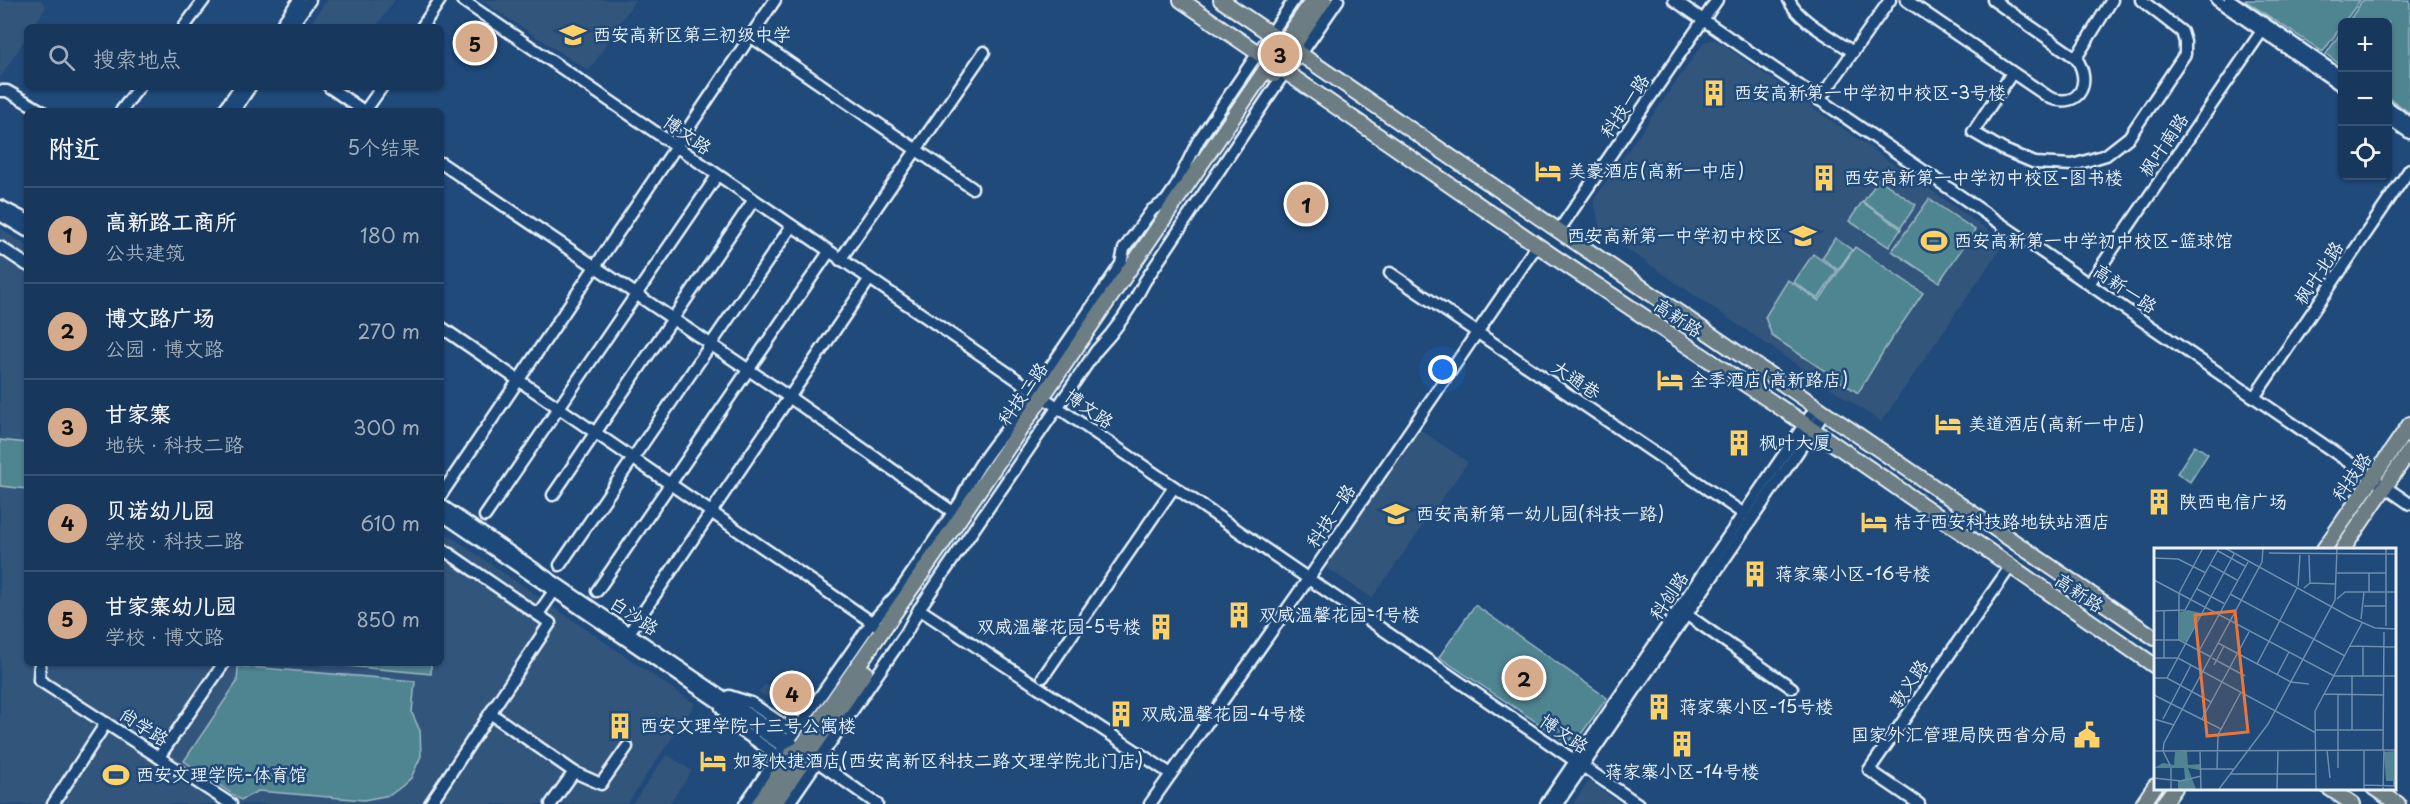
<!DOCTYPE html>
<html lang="zh">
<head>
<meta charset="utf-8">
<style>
  :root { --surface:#17385c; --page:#244365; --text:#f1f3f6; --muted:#9eacbb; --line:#365272; --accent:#d6ab8b }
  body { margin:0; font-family:"Playpen Sans","LXGW WenKai TC",sans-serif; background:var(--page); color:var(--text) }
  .controls { position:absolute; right:18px; top:18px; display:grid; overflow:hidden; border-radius:9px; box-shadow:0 2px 4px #0004 }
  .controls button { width:54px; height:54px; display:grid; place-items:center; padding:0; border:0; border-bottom:2px solid var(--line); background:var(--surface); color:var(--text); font:30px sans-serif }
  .you { position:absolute; left:1443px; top:370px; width:21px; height:21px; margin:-15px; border:4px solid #fff; border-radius:50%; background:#1a73e8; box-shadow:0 0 0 9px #1a73e833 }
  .badge { display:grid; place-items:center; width:39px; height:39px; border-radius:50%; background:var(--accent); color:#111; font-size:20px; font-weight:700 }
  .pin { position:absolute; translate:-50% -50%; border:3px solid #fff; box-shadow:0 2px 6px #0006 }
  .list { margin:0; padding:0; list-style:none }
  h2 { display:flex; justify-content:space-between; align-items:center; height:78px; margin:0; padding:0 24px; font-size:26px }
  h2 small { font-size:20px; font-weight:400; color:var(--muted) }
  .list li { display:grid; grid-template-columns:39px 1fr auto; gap:18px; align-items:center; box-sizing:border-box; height:96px; padding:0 24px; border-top:2px solid var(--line) }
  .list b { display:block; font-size:22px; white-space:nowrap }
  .list p { margin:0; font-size:20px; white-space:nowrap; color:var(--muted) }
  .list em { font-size:20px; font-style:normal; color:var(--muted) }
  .icon { flex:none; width:33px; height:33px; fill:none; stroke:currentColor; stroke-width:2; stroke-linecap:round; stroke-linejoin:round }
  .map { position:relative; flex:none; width:2410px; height:804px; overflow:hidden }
  .search { position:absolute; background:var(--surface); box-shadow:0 2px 4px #0004; left:24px; top:24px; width:420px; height:66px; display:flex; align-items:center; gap:15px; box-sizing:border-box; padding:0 21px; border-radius:9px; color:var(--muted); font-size:22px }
  .panel { position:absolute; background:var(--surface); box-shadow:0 2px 4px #0004; left:24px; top:108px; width:420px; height:558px; border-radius:9px }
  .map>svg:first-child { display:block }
</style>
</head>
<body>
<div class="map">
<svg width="2410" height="804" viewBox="0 0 2410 804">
  <rect width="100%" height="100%" fill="#1f4a7a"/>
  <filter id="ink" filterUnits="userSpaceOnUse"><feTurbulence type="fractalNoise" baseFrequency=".0167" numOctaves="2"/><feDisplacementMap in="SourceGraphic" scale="12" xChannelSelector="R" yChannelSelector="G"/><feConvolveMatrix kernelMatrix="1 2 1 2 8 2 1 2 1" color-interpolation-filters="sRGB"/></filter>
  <g filter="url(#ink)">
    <g fill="#33547c">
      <polygon points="0,0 41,0 46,7 33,27 27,27 27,36 0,78"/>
      <polygon points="327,0 395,0 376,27 308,27"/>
      <polygon points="480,0 635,0 589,71"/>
      <polygon points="470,28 491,41 479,58 459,44"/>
      <polygon points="1715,39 2005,242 1881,422 1600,231 1594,199 1704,42"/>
      <polygon points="0,228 27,246 27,663 441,663 441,530 695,704 627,804 0,804"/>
      <polygon points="1419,429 1468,462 1372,598 1325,567"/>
      <polygon points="794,673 810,685 787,711 759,692 765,684 779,694"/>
      <polygon points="667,754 692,771 669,804 632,804"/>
      <polygon points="1589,781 1621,804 1573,804"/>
    </g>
    <g fill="#508491" stroke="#9cbac4" stroke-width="1.5">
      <polygon points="2244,0 2360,0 2323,52"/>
      <polygon points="2363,0 2410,0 2410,113 2388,97 2388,22 2348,22"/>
      <polygon points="2342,30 2342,66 2326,54"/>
      <polygon points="1879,179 1916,205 1901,227 1863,202"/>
      <polygon points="1929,199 1975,230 1939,282 1892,251"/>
      <polygon points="1862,202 1901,229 1889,247 1849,221"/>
      <polygon points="1835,238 1852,250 1838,270 1822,258"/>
      <polygon points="1855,247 1923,293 1886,347 1858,393 1772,336 1765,317 1788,280 1819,301"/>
      <polygon points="1813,254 1837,271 1818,299 1794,282"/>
      <polygon points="0,440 27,443 27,489 0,486"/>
      <polygon points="2195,445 2208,454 2190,482 2177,473"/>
      <polygon points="1475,605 1607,698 1579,737 1565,741 1439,657"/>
      <polygon points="316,663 431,663 431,674"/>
      <polygon points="238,666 415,681 412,713 420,731 421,756 411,778 401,787 390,795 364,800 258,791 241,800 184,761 237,682"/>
    </g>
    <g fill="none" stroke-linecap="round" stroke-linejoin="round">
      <g stroke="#e8f1f8" stroke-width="15">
        <g id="minor">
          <polyline points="462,0 1638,804"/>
          <polyline points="1674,0 2410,504"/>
          <path d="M1789,0C1797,20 1835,39 1853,52"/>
          <path d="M1906,0L2050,98C2081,109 2092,81 2076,58L1993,0"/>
          <polyline points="2217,0 2342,86"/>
          <polyline points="2230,0 2342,77"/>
          <polyline points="184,27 204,0"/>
          <polyline points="280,27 299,0"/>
          <polyline points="291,27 310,0"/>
          <polyline points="422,27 440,0"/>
          <polyline points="750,36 972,188"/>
          <polyline points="2076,58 2112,0"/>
          <polyline points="2012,73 1973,132 2004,150 2035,163 2073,165 2106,155 2129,137 2185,54 2185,42 2182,32 2141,0"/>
          <polyline points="329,87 364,111"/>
          <polyline points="0,91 7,91 42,111"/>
          <polyline points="1819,100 1890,0"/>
          <polyline points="2388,107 2410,123"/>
          <polyline points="121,111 139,87"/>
          <polyline points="223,111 240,87"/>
          <polyline points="234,111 250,87"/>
          <polyline points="365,111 382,87"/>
          <polyline points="2388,118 2410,133"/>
          <polyline points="441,163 789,397 953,512"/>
          <polyline points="0,206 27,220"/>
          <polyline points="0,215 27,231"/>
          <polyline points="1559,230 1717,0"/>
          <polyline points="0,247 27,265"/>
          <polyline points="840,260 984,52"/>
          <polyline points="1390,273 1744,514"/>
          <polyline points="2089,284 2266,25"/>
          <polyline points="441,327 876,625"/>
          <polyline points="2255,396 2410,169"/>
          <polyline points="441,495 775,0"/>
          <polyline points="553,495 753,201"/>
          <polyline points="441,505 794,745"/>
          <polyline points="441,514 788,750"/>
          <polyline points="485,516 717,176"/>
          <polyline points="560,565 791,227"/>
          <polyline points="597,591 829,252"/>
          <polyline points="919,609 1171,774"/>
          <polyline points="1680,610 1792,688"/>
          <polyline points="538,614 554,591"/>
          <polyline points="629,633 869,280"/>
          <polyline points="40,663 39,680 231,804"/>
          <polyline points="1043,677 1174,487"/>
          <polyline points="729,696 751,703 794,732"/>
          <polyline points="721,708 736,727 778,756"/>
          <polyline points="490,713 574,772 601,784 627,747"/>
          <polyline points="159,757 224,663"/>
          <polyline points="811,757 877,804"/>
          <polyline points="53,804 106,723"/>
          <polyline points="430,804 550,623 441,548"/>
          <polyline points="551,804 574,772"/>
          <path d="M745,804L872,622L899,592L961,501C972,472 993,445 1013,422L1121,264L1124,249L1152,210L1166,201L1175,188L1198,141L1294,0"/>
          <path d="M788,804L906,633L919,609L1096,351C1116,330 1132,307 1145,281L1285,72L1301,54L1338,0"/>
          <polyline points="1150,804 1309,578 1537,245"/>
          <polyline points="1546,804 1817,406"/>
          <polyline points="1557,804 1825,412"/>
          <polyline points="1919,804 1869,770 2010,567"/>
        </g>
      </g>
      <g stroke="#e8f1f8" stroke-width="18">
        <g id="major">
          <polyline points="1181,0 1553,256 1805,424 2155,666"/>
          <polyline points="1221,0 2155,638"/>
          <polyline points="1274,75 1324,0"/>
          <polyline points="2324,549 2410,424"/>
          <polyline points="2343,549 2410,450"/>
          <polyline points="2329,788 2353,804"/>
          <polyline points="2374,788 2398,804"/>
          <polyline points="759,804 792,753 800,749 940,547 1313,0"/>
          <polyline points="774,804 865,672"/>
          <polyline points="2143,804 2155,786"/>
          <polyline points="2163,804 2175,788"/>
        </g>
      </g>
      <use href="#minor" stroke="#1f4a7a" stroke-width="10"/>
      <use href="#major" stroke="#6d7d84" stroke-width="14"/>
    </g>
  </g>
  <defs>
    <g id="school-bare" transform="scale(2.07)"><path d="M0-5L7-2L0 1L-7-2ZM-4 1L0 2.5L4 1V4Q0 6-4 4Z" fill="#ffd166" stroke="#1f4a7a" stroke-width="2.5" paint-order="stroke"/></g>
    <g id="building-bare" transform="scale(2.07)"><path d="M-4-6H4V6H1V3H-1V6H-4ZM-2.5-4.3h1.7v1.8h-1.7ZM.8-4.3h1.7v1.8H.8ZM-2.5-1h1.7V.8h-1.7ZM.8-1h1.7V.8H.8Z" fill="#ffd166" stroke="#1f4a7a" stroke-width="2.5" paint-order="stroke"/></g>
    <g id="hotel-bare" transform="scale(2.07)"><path d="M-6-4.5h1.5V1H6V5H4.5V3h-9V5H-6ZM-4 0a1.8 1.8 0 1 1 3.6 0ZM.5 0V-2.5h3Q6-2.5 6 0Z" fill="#ffd166" stroke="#1f4a7a" stroke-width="2.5" paint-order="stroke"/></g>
    <g id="stadium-bare" transform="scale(2.07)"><path d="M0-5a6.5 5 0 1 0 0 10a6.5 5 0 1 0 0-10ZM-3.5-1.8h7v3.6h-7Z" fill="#ffd166" stroke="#1f4a7a" stroke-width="2.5" paint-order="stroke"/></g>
    <g id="civic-bare" transform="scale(2.07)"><path d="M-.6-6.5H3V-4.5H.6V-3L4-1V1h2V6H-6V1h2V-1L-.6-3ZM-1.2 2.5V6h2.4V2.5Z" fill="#ffd166" stroke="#1f4a7a" stroke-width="2.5" paint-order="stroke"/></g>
  </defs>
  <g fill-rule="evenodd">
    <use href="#school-bare" x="573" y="35"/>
    <use href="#building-bare" x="1714" y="93"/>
    <use href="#hotel-bare" x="1548" y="171"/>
    <use href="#building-bare" x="1824" y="178"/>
    <use href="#school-bare" x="1803" y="236"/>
    <use href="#stadium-bare" x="1934" y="241"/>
    <use href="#hotel-bare" x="1670" y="380"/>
    <use href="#hotel-bare" x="1948" y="424"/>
    <use href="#building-bare" x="1739" y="443"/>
    <use href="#building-bare" x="2159" y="502"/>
    <use href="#school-bare" x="1396" y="514"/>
    <use href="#hotel-bare" x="1874" y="522"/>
    <use href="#building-bare" x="1755" y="574"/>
    <use href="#building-bare" x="1239" y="615"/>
    <use href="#building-bare" x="1161" y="627"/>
    <use href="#building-bare" x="1659" y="707"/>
    <use href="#building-bare" x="1121" y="714"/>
    <use href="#building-bare" x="620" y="726"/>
    <use href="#civic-bare" x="2087" y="735"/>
    <use href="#building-bare" x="1682" y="744"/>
    <use href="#hotel-bare" x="713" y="761"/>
    <use href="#stadium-bare" x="116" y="775"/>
  </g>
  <g text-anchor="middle" stroke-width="5" stroke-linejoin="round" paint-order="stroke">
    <g font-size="18" fill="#e8f1f8" stroke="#1f4a7a" text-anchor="start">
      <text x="593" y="41">西安高新区第三初级中学</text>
      <text x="1734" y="99">西安高新第一中学初中校区-3号楼</text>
      <text x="1568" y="177">美豪酒店(高新一中店)</text>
      <text x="1844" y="184">西安高新第一中学初中校区-图书楼</text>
      <text x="1783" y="242" text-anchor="end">西安高新第一中学初中校区</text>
      <text x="1954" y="247">西安高新第一中学初中校区-篮球馆</text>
      <text x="1690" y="386">全季酒店(高新路店)</text>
      <text x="1968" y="430">美道酒店(高新一中店)</text>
      <text x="1759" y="449">枫叶大厦</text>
      <text x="2179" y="508">陕西电信广场</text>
      <text x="1416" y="520">西安高新第一幼儿园(科技一路)</text>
      <text x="1894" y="528">桔子西安科技路地铁站酒店</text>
      <text x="1775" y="580">蒋家寨小区-16号楼</text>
      <text x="1259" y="621">双威温馨花园-1号楼</text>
      <text x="1141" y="633" text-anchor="end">双威温馨花园-5号楼</text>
      <text x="1679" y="713">蒋家寨小区-15号楼</text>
      <text x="1141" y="720">双威温馨花园-4号楼</text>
      <text x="640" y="732">西安文理学院十三号公寓楼</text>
      <text x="2067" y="741" text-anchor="end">国家外汇管理局陕西省分局</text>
      <text x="733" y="767">如家快捷酒店(西安高新区科技二路文理学院北门店)</text>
      <text x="1682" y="778" text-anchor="middle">蒋家寨小区-14号楼</text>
      <text x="136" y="781">西安文理学院-体育馆</text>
    </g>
    <g font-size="18" fill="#e8f1f8" stroke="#1f4a7a">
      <text transform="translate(1625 106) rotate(-56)" y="6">科技一路</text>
      <text transform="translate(687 135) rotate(35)" y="6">博文路</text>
      <text transform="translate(2164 145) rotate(-56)" y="6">枫叶南路</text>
      <text transform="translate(2319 273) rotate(-56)" y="6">枫叶北路</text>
      <text transform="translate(2125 289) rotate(34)" y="6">高新一路</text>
      <text transform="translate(1678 318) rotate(34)" y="6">高新路</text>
      <text transform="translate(1576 380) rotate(34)" y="6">大通巷</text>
      <text transform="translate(1023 394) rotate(-55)" y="6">科技二路</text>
      <text transform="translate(1089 409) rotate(35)" y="6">博文路</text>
      <text transform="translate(2352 477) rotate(-55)" y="6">科技路</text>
      <text transform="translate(1331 516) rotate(-56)" y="6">科技一路</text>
      <text transform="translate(2079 593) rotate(34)" y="6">高新路</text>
      <text transform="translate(1669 596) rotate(-56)" y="6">科创路</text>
      <text transform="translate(634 616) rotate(34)" y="6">白沙路</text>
      <text transform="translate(1909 684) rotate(-56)" y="6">敦义路</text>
      <text transform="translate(144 727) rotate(33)" y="6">尚学路</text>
      <text transform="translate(1564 734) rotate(34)" y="6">博文路</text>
    </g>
  </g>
  <g transform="translate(2154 548)">
    <rect width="242" height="242" fill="#1f4a7a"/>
    <path d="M34,62L47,65L32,94L26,92V64ZM33,203L34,217L46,216V222L34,220L42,241H24V233L31,231L30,220H0L9,215L20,217L21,204ZM241,203V237H239V233H232L230,204Z" fill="#508491"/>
    <path fill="none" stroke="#6f8dac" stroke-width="1.5" d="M71,0L196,69L221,80L242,81M64,3L91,18M115,5L242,6M0,10L24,11L52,25M56,17L83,32M183,25H232M215,25V44M0,32L180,128H242M156,35L182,36M144,38L146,7M150,40L156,35L155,7M43,41L71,56M25,45L49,0M76,46L191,108M183,51L191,44H242M210,58H231M0,63L31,62L65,0M207,71L210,44M232,78V0M0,92H25L57,109M25,92V45M64,95L137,134L155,136M196,98L242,99M209,99V128M45,103L94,14M0,110H24L162,185M10,110V63M58,110L91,128M103,116L143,40M60,117L70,98M123,127L135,104M0,130H13L57,154M13,130L80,6M170,146L229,147M0,147L67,181M184,147V220M161,163L208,75M161,163L162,241M0,171L20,177M9,171L37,117M48,171L95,84M162,182H229M198,182V128M173,202L176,230M229,202L230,84M0,203L242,202M46,203L47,241M16,217L9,203L10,195L108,14L109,0M17,220V241M47,221H79M63,221L64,187L87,144M77,226H162M0,230L27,233L47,228M210,237L242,238M65,241L114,176L181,52L183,0M123,241L124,202M210,241V202M229,241L230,202"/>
    <path fill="#e8773b" fill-opacity="0.15" stroke="#e8773b" stroke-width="3" d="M81,63L94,184L53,188L41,67Z"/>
    <rect width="242" height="242" fill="none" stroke="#e8f1f8" stroke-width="3"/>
  </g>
</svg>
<div class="controls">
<button>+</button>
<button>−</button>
<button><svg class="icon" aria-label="locate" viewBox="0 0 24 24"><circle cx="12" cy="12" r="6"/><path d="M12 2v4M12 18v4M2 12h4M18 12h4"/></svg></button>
</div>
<div class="you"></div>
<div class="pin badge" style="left:1306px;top:204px">1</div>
<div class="pin badge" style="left:1524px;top:678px">2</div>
<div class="pin badge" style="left:1280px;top:54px">3</div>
<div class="pin badge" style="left:792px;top:693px">4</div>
<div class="pin badge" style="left:475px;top:43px">5</div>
<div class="search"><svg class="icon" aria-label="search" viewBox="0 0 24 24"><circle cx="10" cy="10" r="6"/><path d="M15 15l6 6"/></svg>搜索地点</div>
<section class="panel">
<h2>附近<small>5个结果</small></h2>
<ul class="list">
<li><span class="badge">1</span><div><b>高新路工商所</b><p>公共建筑</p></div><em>180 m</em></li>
<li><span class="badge">2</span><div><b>博文路广场</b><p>公园 · 博文路</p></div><em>270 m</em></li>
<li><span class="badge">3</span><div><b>甘家寨</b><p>地铁 · 科技二路</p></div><em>300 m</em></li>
<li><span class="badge">4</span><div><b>贝诺幼儿园</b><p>学校 · 科技二路</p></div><em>610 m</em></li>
<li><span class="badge">5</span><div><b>甘家寨幼儿园</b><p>学校 · 博文路</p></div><em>850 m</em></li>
</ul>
</section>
</div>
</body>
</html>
